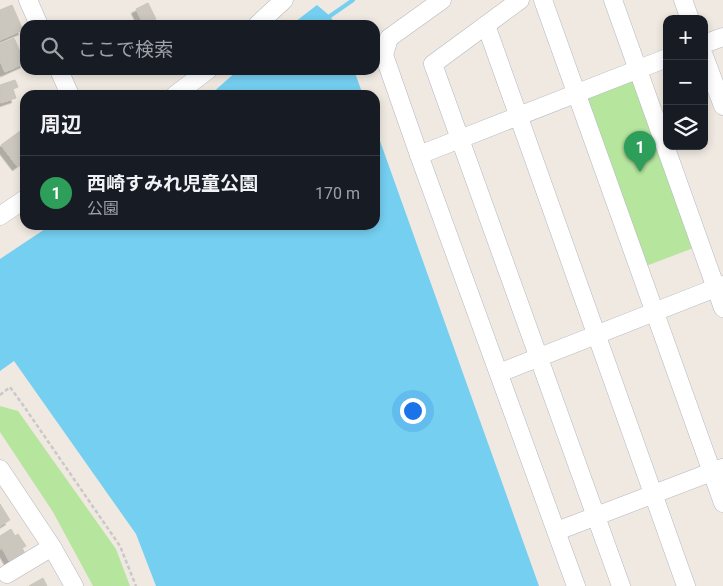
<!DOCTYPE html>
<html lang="ja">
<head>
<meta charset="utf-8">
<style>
  :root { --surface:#171b24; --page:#242831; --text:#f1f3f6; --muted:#9ea1a6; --line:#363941; --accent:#4264fb }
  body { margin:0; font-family:Roboto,"Noto Sans JP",sans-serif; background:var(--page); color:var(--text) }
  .controls { position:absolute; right:15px; top:15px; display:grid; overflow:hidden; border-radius:10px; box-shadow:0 2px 8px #0003 }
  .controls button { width:45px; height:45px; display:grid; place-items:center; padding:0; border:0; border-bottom:1px solid var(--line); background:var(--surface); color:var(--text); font:25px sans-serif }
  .you { position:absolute; left:412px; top:410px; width:18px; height:18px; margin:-12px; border:4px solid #fff; border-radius:50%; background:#1a73e8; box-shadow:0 0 0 8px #1a73e833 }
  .badge { display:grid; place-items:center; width:32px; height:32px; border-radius:50%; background:var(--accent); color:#fff; font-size:16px; font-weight:700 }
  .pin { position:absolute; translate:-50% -41px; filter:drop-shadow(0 1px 2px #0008) }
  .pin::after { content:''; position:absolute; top:26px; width:18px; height:15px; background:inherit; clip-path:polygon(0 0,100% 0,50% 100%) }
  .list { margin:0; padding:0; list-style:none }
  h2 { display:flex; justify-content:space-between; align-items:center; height:65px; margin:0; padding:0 20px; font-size:21px }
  h2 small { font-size:16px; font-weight:400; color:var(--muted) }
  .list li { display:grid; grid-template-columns:32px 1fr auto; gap:15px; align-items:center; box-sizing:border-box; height:75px; padding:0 20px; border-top:1px solid var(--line) }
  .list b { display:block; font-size:19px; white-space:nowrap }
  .list p { margin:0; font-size:16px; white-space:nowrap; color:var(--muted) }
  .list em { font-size:16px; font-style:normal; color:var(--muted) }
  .icon { flex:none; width:28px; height:28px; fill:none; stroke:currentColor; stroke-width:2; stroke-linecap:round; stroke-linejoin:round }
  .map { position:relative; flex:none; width:723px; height:586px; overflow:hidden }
  .search { position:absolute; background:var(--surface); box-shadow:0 2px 8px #0003; left:20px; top:20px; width:360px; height:55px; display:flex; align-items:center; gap:12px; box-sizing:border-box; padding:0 18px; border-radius:15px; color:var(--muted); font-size:19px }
  .panel { position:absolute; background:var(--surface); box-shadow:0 2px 8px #0003; left:20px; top:90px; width:360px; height:140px; border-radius:15px }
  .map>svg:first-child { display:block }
</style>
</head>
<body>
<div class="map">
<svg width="723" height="586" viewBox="0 0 723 586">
  <defs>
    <filter id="shadow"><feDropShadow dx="-4.5" dy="4.5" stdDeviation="0" flood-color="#0004"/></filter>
  </defs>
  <rect width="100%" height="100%" fill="#efe9e1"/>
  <g fill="#b6e59e">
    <polygon points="634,76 696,247 646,266 583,98"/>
    <polygon points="0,406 18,411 116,549 130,586 93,586 53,512 0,432"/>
  </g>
  <g fill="#75cff0">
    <polygon points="317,5 330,16 336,25 291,25"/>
    <polygon points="238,70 354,70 363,95 210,95"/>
    <polygon points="375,127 539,586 156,586 136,534 14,361 0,371 0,259 51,225 375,225"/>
  </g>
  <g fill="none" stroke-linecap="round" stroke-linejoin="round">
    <polyline stroke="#75cff0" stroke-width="4" points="330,16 353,0"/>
  </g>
  <g fill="#cbc7bf" stroke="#cbc5ba" filter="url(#shadow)">
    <polygon points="148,3 156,19 144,25 136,9"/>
    <polygon points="12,5 23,30 0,40 0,10"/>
    <polygon points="14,38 25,63 5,72 0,61 0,44"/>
    <polygon points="15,80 18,87 13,89 16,98 1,103 0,85"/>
    <polygon points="23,129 25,132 25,160 17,166 1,145"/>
    <polygon points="0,504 10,520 0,526"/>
    <polygon points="11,529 15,536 18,534 26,546 22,548 26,555 11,564 2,548 0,549 0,536"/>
    <polygon points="43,578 47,586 29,586"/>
  </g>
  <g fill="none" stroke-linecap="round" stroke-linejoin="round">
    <g stroke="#b4b7c1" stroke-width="19">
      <g id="minor">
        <polyline points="28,0 39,25"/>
        <polyline points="442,0 389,38 384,55 419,155 576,586"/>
        <polyline points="520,0 433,64 621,586"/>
        <polyline points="543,0 723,503"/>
        <polyline points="613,0 723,308"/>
        <polyline points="683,0 690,19"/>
        <polyline points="257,25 284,0"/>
        <polyline points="486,25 686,586"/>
        <polyline points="704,44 723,37"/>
        <polyline points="704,56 723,106"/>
        <polyline points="59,70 70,95"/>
        <polyline points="175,95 208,70"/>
        <polyline points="419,155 667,58"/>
        <polyline points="0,216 25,199"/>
        <polyline points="499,373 723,285"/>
        <polyline points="0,469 52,547 74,586"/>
        <polyline points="557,531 722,468"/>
        <polyline points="7,574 52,547"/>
      </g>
    </g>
    <polyline stroke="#c9c9c9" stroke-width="2.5" stroke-dasharray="4 2.5" stroke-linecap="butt" points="0,395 10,387 23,405 120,546 136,586"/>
    <use href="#minor" stroke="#fff" stroke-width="18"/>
  </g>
</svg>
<div class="controls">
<button>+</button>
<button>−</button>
<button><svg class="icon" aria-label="layers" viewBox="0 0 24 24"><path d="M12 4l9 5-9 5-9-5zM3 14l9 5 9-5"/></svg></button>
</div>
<div class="you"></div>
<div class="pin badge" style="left:640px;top:172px;background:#2e9e5b">1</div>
<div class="search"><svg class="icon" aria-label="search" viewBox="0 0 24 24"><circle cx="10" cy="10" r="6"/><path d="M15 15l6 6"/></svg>ここで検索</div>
<section class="panel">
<h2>周辺<small></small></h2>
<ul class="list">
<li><span class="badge" style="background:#2e9e5b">1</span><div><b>西崎すみれ児童公園</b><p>公園</p></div><em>170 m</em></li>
</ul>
</section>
</div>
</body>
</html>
